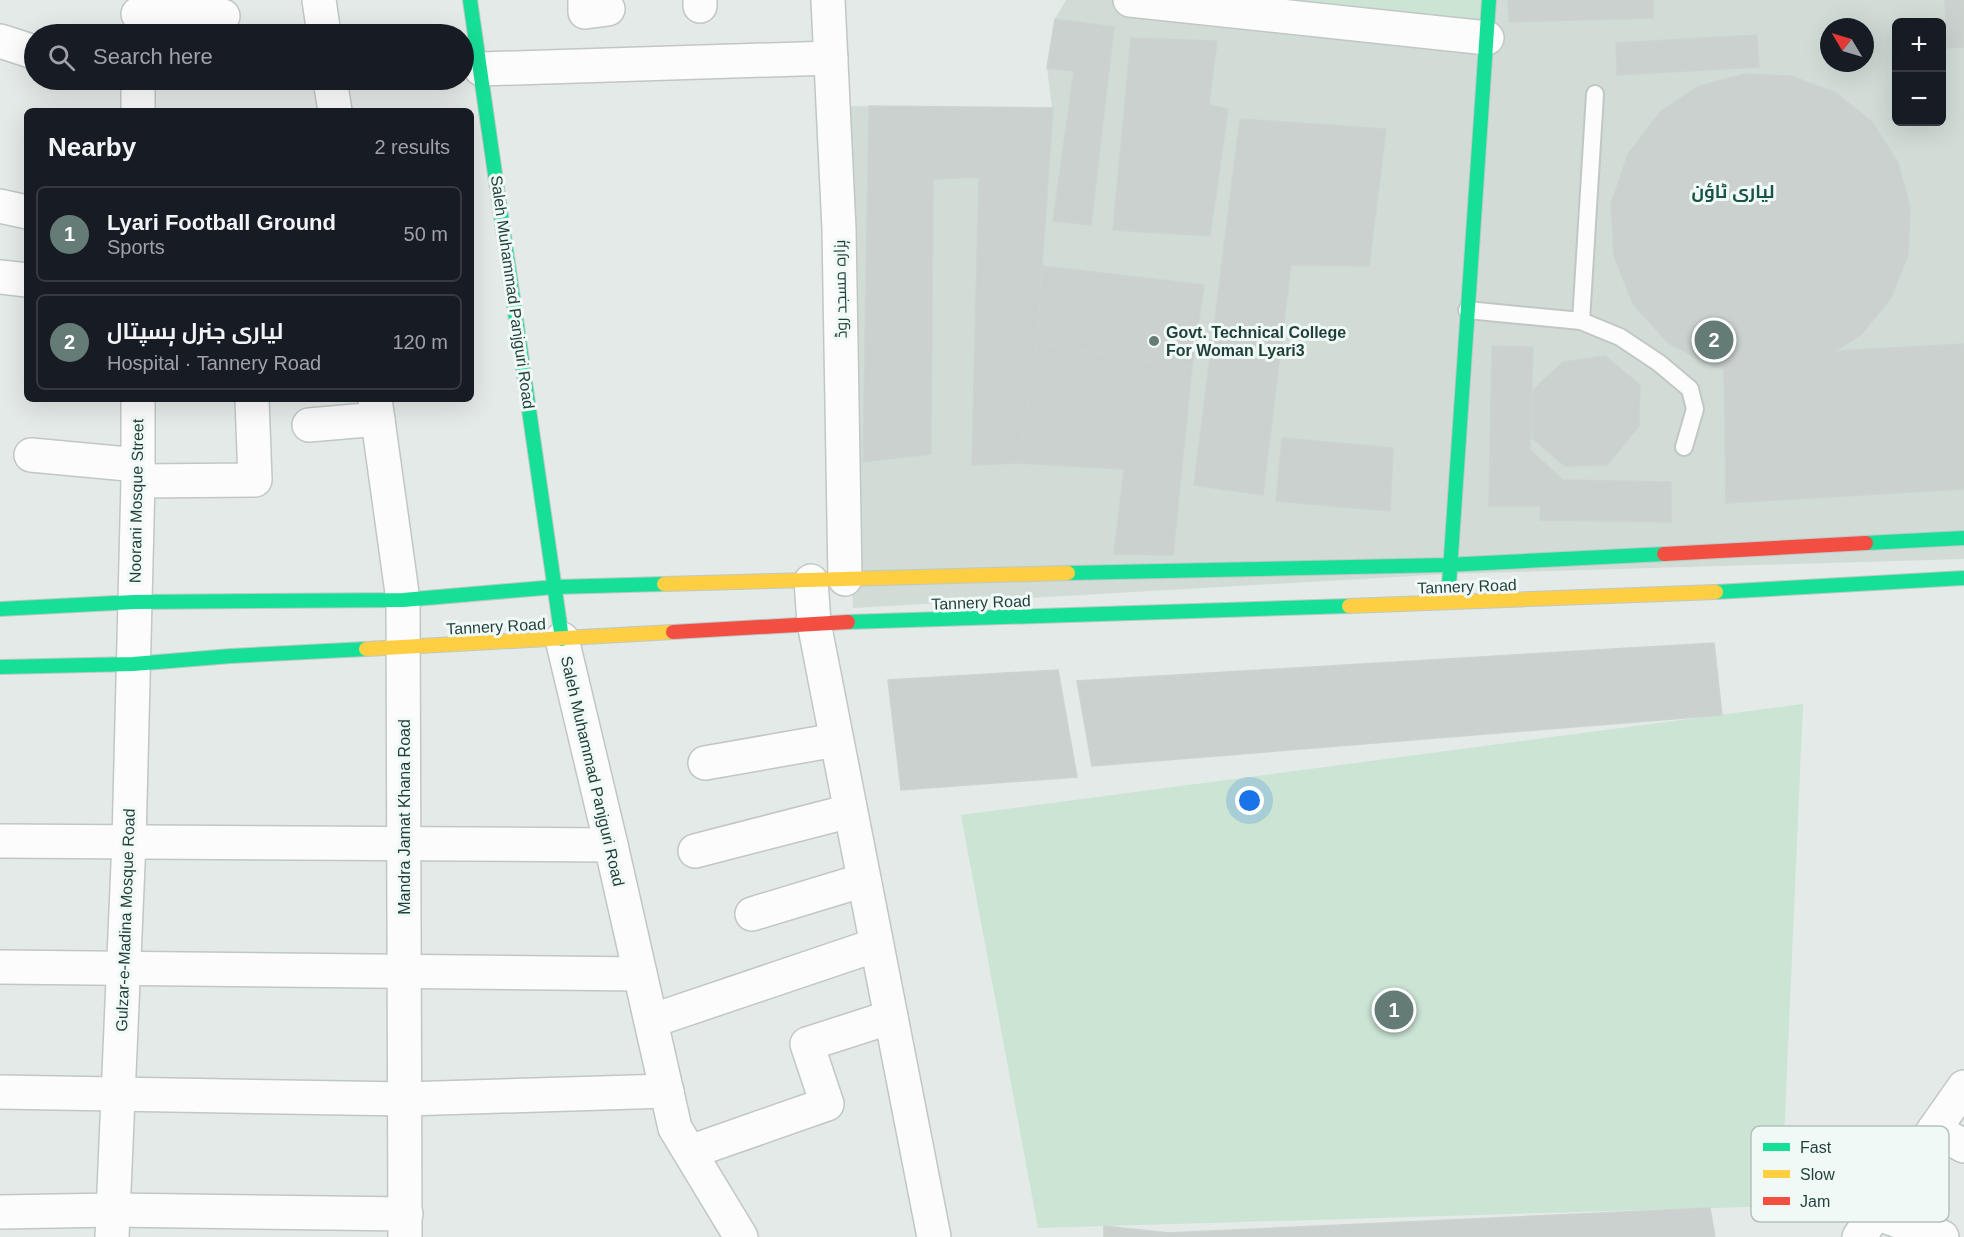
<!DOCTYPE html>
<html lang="en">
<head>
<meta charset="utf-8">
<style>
  :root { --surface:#171b24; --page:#20242c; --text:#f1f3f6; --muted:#9ea1a6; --line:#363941; --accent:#647b76 }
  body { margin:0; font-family:Arial,Cairo,sans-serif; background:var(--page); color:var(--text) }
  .controls { position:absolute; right:18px; top:18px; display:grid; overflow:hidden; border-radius:9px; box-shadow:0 6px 24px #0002 }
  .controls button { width:54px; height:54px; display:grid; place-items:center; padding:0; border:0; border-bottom:2px solid var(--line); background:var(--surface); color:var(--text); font:30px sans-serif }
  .compass { position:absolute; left:1820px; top:18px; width:54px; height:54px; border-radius:50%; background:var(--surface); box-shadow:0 6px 24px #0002; rotate:308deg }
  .you { position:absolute; left:1250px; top:801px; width:21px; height:21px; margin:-15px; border:4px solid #fff; border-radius:50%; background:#1a73e8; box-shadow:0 0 0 9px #1a73e833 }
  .badge { display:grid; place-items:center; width:39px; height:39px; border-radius:50%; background:var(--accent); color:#fff; font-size:20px; font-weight:700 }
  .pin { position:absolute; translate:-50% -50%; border:3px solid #fff; box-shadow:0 2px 6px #0006 }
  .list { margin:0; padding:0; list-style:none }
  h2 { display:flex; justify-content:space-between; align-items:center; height:78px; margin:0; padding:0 24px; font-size:26px }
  h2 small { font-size:20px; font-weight:400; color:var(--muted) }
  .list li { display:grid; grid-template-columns:39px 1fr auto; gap:18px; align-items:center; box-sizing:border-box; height:96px; margin:0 12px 12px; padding:0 12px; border:2px solid var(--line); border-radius:9px }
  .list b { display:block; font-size:22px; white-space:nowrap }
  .list p { margin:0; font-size:20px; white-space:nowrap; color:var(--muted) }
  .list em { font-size:20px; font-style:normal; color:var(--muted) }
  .icon { flex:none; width:33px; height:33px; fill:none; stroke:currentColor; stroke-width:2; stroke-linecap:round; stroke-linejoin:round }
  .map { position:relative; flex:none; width:1964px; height:1237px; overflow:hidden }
  .search { position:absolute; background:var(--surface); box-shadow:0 6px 24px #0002; left:24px; top:24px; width:450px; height:66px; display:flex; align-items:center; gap:15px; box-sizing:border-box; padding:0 21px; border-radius:33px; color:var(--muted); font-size:22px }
  .panel { position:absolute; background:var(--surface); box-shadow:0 6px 24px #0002; left:24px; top:108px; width:450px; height:294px; border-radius:9px }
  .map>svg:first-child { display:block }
</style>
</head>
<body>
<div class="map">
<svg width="1964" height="1237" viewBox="0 0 1964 1237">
  <rect width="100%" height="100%" fill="#e4eae7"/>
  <path fill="#d1dcd7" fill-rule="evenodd" d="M1066,0H1964V559L1448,574L853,608L833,106L1052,108L1047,68L1055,19ZM1896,22H1942V122H1896ZM1829,27H1865V63H1829Z"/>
  <g fill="#cbe4d4">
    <polygon points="1153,0 1489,0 1487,38"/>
    <polygon points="1803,704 1781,1206 1038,1228 961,815"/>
  </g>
  <g fill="#cad1cf" stroke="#ccd3d0" stroke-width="1.5">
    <polygon points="1508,0 1653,0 1653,18 1509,22"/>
    <polygon points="1945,0 1964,0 1964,47 1947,48"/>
    <polygon points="1055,19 1114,27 1091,225 1053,221 1074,71 1047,68"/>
    <polygon points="1757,35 1759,67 1617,75 1616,43"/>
    <polygon points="1131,38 1217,41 1209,105 1228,109 1210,236 1113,230"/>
    <polygon points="1745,74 1791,76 1836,93 1872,122 1898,162 1910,207 1908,255 1891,298 1861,335 1835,351 1964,344 1964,489 1726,503 1724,368 1714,367 1668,343 1633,304 1614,256 1611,204 1628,154 1660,112 1699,86"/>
    <polygon points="869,106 1053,108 1035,367 1019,463 972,465 979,177 933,179 931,454 863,462"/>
    <polygon points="1240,119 1386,129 1369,266 1291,265 1263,495 1194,485"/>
    <polygon points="1042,266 1204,285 1192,368 1037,343"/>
    <polygon points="1037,343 1192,368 1173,555 1114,554 1124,469 1019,463"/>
    <polygon points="1492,346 1533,347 1530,450 1563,480 1671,482 1671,522 1540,520 1541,506 1489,506"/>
    <polygon points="1605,356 1640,385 1639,426 1607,465 1565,466 1532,438 1533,390 1563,362"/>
    <polygon points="1282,438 1393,448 1390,511 1276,501"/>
    <polygon points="1714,643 1722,715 1092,766 1077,681"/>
    <polygon points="1058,670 1077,777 901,790 888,680"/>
    <polygon points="1710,1208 1715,1237 1168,1237 1168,1233"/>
    <polygon points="1104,1226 1168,1233 1168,1237 1104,1237"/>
  </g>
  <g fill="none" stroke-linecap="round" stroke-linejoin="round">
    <g stroke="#c1c7c4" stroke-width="20">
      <g id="lane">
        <polyline points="1467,310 1581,321 1620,337 1659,363 1690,389 1695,409 1684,447"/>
        <polyline points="1581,321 1595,94"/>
      </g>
    </g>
    <g stroke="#c1c7c4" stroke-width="36">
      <g id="street">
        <polyline points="319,0 324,34"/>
        <polyline points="585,0 585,12 608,9"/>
        <polyline points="700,0 700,6"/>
        <polyline points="828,0 839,229 845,579"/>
        <polyline points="1130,0 1487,38"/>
        <polyline points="138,14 223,16"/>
        <polyline points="0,41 34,52"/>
        <polyline points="481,69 831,58"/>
        <polyline points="138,80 138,111"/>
        <polyline points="330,80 335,111"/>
        <polyline points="0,206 27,212"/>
        <polyline points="0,277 27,280"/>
        <polyline points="375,399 403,600 405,1237"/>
        <polyline points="309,425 378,419"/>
        <polyline points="31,455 138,465"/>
        <polyline points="138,481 255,480 252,399"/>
        <polyline points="811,581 814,623 934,1237"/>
        <polyline points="562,639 611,845 675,1128 741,1237"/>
        <polyline points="705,763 836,740"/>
        <polyline points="0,841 611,845"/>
        <polyline points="695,851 850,811"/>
        <polyline points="752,914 864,880"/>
        <polyline points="0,967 640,974"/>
        <polyline points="651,1021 876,945"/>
        <polyline points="0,1092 406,1099 667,1091"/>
        <polyline points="1934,1130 1964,1146"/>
        <polyline points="690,1152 827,1104 807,1044 891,1017"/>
        <polyline points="0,1212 113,1210 406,1214"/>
        <polyline points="1876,1213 1942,1237"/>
        <polyline points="112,1237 129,841 138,481 138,399"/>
        <polyline points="1859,1237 1964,1087"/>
      </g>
    </g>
    <g stroke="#bfc8c5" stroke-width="16">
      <g id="fast">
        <polyline points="470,0 562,639"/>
        <polyline points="1866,543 1964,538"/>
        <polyline points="1068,573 1445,565 1664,554"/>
        <polyline points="1449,585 1489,0"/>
        <polyline points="1716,592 1964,578"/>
        <polyline points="0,609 134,602 403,600 555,587 664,584"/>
        <polyline points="848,622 1349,606"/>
        <polyline points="0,667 133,664 231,656 366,649"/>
      </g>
    </g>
    <g stroke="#bfc8c5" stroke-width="16">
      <g id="slow">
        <polyline points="664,584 1068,573"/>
        <polyline points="1349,606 1716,592"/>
        <polyline points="366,649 673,632"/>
      </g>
    </g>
    <g stroke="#bfc8c5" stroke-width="16">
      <g id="jam">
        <polyline points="1664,554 1866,543"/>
        <polyline points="673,632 848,622"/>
      </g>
    </g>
    <use href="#lane" stroke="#fbfcfb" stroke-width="16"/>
    <use href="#street" stroke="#fbfcfb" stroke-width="33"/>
    <use href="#fast" stroke="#16e098" stroke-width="14"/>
    <use href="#slow" stroke="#ffcf43" stroke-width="14"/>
    <use href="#jam" stroke="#f24e42" stroke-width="14"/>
  </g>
  <circle fill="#647b76" stroke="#f1f9f6" stroke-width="2" cx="1154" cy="341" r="6"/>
  <g text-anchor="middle" stroke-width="6" stroke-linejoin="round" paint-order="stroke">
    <g font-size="16" fill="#1f3f39" stroke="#f1f9f6">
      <text transform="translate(840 289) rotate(-91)" y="6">ہزارہ مسجد روڈ</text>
      <text transform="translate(513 292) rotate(82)" y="6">Saleh Muhammad Panjguri Road</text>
      <text transform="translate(136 501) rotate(-89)" y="6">Noorani Mosque Street</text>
      <text transform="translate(1467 586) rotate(-2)" y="6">Tannery Road</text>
      <text transform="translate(981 602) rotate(-2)" y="6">Tannery Road</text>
      <text transform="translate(496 626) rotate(-3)" y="6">Tannery Road</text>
      <text transform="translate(593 771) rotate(77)" y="6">Saleh Muhammad Panjguri Road</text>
      <text transform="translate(404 817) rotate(-90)" y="6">Mandra Jamat Khana Road</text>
      <text transform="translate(125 920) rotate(-88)" y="6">Gulzar-e-Madina Mosque Road</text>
    </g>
    <g font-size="16" font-weight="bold" fill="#1f3f39" stroke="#f1f9f6" text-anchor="start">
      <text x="1166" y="338">Govt. Technical College<tspan x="1166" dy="18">For Woman Lyari3</tspan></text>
    </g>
    <g font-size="18" font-weight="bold" fill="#195349" stroke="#f1f9f6">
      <text x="1733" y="198">لیاری ٹاؤن</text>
    </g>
  </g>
  <rect x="1751" y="1126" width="198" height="96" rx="9" fill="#f1f9f6" stroke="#b2c1bd" stroke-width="1.5"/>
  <rect x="1763" y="1143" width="27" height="8" fill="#16e098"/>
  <rect x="1763" y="1170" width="27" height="8" fill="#ffcf43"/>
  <rect x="1763" y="1197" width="27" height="8" fill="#f24e42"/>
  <g font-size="16" fill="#1f3f39">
    <text x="1800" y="1153">Fast</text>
    <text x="1800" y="1180">Slow</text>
    <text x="1800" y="1207">Jam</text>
  </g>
</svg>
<div class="controls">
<button>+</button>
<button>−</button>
</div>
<svg class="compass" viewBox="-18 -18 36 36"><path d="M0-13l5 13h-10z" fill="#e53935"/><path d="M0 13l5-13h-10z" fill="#9ea1a6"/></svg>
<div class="you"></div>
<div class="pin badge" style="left:1394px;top:1010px">1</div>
<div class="pin badge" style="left:1714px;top:340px">2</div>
<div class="search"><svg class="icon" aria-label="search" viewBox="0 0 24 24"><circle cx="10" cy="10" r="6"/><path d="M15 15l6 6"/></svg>Search here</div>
<section class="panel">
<h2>Nearby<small>2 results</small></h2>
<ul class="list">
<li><span class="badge">1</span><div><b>Lyari Football Ground</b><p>Sports</p></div><em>50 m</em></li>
<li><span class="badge">2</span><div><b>لیاری جنرل ہسپتال</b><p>Hospital · Tannery Road</p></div><em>120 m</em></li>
</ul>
</section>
</div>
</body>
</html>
